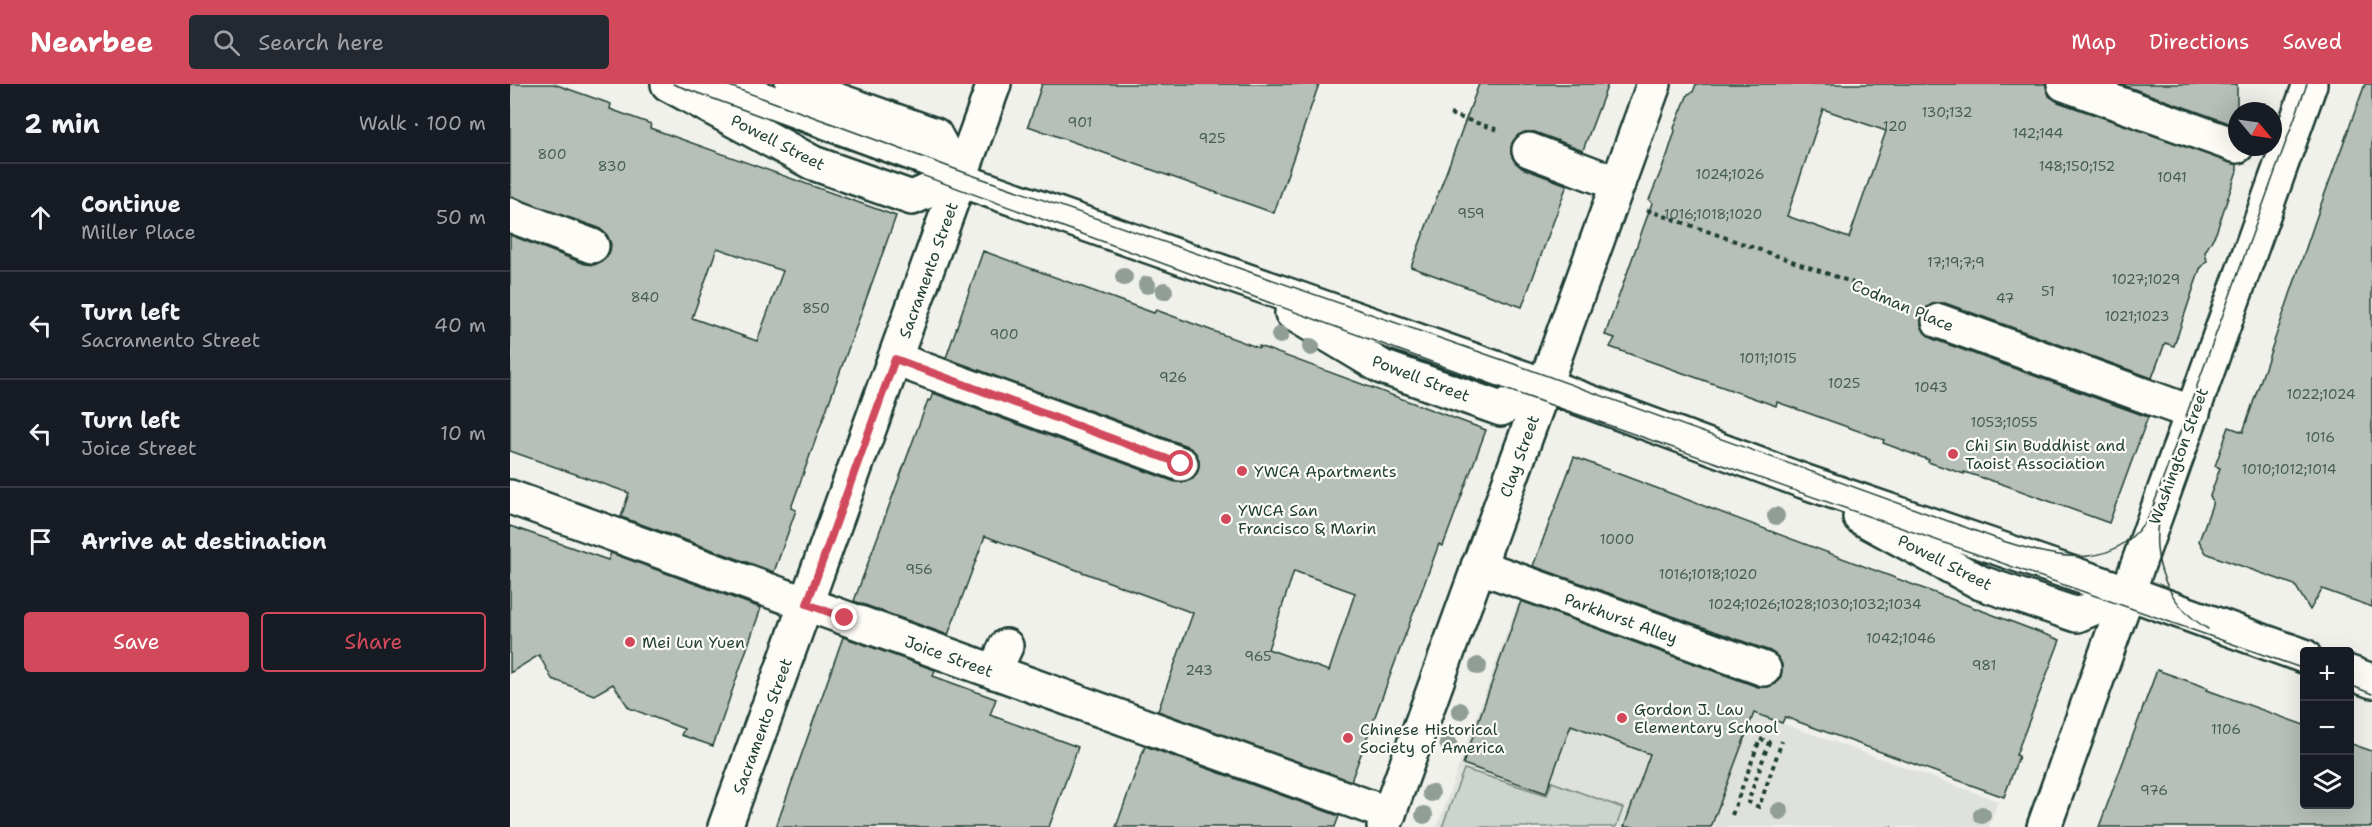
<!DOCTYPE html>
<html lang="en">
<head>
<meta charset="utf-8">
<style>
  :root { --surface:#171b24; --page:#242831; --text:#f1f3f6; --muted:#9ea1a6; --line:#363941; --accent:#d1495b }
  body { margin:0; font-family:"Shantell Sans",sans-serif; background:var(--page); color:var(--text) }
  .controls { position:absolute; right:18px; bottom:18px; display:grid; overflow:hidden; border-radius:6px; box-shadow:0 6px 24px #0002 }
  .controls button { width:54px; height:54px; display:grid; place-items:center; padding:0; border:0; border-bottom:2px solid var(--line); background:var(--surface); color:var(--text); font:30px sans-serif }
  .compass { position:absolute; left:1718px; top:18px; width:54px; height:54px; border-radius:50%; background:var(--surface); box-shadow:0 6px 24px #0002; rotate:119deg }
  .stop { position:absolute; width:18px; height:18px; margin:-14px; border:4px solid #d1495b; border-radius:50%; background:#fff }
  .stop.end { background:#d1495b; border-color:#fff; box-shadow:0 2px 6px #0008 }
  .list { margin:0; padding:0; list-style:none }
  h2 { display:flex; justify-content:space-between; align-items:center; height:78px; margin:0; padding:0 24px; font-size:26px }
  h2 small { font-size:20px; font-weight:400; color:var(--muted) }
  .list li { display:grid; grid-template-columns:39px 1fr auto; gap:18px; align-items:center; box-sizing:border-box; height:108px; padding:0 24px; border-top:2px solid var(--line) }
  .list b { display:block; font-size:22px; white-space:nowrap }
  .list p { margin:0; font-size:20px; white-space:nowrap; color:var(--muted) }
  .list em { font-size:20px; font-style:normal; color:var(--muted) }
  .actions { display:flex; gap:12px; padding:18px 24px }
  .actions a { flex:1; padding:14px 0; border:2px solid var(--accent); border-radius:6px; text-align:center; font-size:21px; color:var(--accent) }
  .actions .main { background:var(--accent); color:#fff }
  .icon { flex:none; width:33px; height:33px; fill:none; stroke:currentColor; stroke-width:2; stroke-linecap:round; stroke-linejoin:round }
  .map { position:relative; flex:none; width:1862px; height:743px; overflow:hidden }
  header { display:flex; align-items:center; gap:36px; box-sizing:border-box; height:84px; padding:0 30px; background:var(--accent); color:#fff }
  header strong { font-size:28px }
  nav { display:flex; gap:33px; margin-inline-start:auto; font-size:21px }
  .search { width:420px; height:54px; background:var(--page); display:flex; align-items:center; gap:15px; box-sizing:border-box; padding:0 21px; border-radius:6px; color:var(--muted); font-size:22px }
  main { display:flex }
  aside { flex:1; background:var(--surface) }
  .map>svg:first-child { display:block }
</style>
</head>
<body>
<header>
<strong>Nearbee</strong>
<div class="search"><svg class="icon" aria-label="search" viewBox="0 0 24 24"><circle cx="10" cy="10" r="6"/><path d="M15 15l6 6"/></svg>Search here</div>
<nav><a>Map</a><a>Directions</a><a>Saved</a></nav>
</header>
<main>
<aside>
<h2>2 min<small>Walk · 100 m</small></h2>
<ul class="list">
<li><svg class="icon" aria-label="ahead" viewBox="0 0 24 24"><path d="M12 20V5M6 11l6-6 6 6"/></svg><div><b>Continue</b><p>Miller Place</p></div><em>50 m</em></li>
<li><svg class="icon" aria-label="left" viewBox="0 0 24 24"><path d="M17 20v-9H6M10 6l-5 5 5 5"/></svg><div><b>Turn left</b><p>Sacramento Street</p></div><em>40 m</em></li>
<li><svg class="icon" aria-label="left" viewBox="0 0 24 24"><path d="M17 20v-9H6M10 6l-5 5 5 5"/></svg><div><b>Turn left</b><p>Joice Street</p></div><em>10 m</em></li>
<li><svg class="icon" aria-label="arrive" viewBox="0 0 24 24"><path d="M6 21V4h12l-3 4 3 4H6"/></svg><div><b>Arrive at destination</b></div></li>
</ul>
<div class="actions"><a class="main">Save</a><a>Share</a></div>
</aside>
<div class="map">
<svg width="1862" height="743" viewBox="0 0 1862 743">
  <rect width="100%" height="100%" fill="#f0f1eb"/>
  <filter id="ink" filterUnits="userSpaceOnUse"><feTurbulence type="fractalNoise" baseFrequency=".0167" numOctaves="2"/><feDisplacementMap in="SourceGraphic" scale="12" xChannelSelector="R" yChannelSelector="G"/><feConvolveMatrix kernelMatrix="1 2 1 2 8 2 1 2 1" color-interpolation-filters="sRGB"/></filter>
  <g filter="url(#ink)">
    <polygon fill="#dfe2dc" points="1007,520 1247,606 1239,627 1244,629 1488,717 1479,743 927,743"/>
    <polygon fill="#cdd3cd" stroke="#768880" stroke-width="1.5" points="954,685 1037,711 1042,698 1113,724 1106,743 932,743"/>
    <g fill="#b6bfb8" stroke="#1f3d34" stroke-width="1.5" fill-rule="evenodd">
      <path d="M0,0H44L101,20L100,25L141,40L140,44L386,132L281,424L286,426L264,488L111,433L119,409L0,367V151L75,180L84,181L94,176L100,168L101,160L97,151L89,144L0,113ZM207,164L273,187L247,257L182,234Z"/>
      <polygon points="532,0 809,0 764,129 518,42"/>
      <polygon points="969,0 1098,0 1073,66 1025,48 1015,48 1008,51 1002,59 1001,70 1005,78 1012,84 1057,101 1012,223 901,183"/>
      <path d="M1186,0H1536L1539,12L1548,18L1727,80V87L1706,149L1695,168L1697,177L1690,185L1664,262L1655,259L1642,294L1435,219H1425L1417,223L1412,230L1411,241L1415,249L1423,255L1638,333L1599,439L1492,400L1454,388V390L1418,378L1419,376L1373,359L1374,356L1267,318L1266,322L1100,263L1105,254L1095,251L1142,119L1139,116L1157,72L1165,47L1164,44L1178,10L1183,8ZM1313,25L1376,47L1339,154L1277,132Z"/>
      <polygon points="1610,0 1727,0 1727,42"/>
      <polygon points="1855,0 1862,0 1862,523 1812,505 1800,526 1785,501 1703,472 1696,469 1689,457 1703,418 1700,412 1710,384 1705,382 1719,343 1733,348 1810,123"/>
      <path d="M473,167L644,229L646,226L749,264V262L976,346L933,462L929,460L841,697L648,627L683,529L475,452L438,551L344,517L418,316L420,317L423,309L665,398H675L683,395L688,387L689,376L685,368L677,362L436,274ZM784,487L845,509L819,587L758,565Z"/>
      <polygon points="1064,373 1550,556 1506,671 1509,672 1494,713 1275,633 1272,639 1244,629 1201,743 1114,743 1140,670 1061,641 1036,709 953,680 1011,517 1248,603 1258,603 1266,600 1271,592 1272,581 1268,573 1260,567 1023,482"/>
      <polygon points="0,442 98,476 101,469 251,524 203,662 171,651 174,645 119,624 103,600 84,611 42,595 29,571 0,589"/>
      <polygon points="333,553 425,586 423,592 486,615 480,631 568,663 539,743 266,743"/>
      <polygon points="1647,586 1698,604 1697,606 1794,641 1794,720 1839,720 1839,659 1862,667 1862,743 1589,743"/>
      <polygon points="635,662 829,732 825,743 606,743"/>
    </g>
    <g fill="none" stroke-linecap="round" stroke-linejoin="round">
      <g stroke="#1f3d34" stroke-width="38">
        <g id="minor">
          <polyline points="158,0 303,79 402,114 436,99 450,96"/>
          <polyline points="211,0 416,75 450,96 1034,301 1293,397 1619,509 1794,572"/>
          <polyline points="282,0 425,51 449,95"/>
          <polyline points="1554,0 1727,62"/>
          <polyline points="1019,66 1108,100"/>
          <polyline points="0,131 82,162"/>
          <polyline points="782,229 872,283 991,325 1034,301"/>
          <polyline points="1429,237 1683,329"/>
          <polyline points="385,275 671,380"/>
          <polyline points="0,413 879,730"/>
          <polyline points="1350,433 1471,499 1567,531 1619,509"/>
          <polyline points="968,482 1254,585"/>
          <polyline points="484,588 496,562"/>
          <polyline points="1840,589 1862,597"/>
          <polyline points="215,743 484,0"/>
          <polyline points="874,743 1144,0"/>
          <polyline points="1534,743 1800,0"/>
        </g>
      </g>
      <g stroke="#1f3d34" stroke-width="4" stroke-dasharray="4.5 4.5" stroke-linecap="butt">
        <polyline points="940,30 988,46"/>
        <polyline points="1137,126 1341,198 1394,222"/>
        <polyline points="1222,731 1250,655 1259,658 1238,718 1249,723 1272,657"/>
        <polyline points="1380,743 1380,742"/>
      </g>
      <use href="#minor" stroke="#fdfcf7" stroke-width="33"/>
      <g stroke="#1f3d34" stroke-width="1.5">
        <polyline points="163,0 998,306 1794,585"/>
        <path d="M214,0L453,88L1007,281L1496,458C1551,475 1607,489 1641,428L1797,0"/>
        <path d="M1654,415C1636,465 1652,518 1698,545"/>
        <polyline points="1840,601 1862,610"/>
      </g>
    </g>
    <g fill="#909e97">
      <circle cx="614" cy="193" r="9"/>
      <circle cx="637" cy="201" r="9"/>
      <circle cx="654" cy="207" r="9"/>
      <circle cx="770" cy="251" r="9"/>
      <circle cx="801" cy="263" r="9"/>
      <circle cx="1266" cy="432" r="9"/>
      <circle cx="968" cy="582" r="9"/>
      <circle cx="950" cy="627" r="9"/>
      <circle cx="938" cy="659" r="9"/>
      <circle cx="921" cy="709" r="9"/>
      <circle cx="1270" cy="727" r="9"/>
      <circle cx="914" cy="731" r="9"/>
      <circle cx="1472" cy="731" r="9"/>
    </g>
  </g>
  <g fill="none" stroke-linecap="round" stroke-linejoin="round" filter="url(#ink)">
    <polyline stroke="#d1495b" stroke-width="8" points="335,534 297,520 385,275 671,380"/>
  </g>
  <g fill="#d1495b" stroke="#fdfcf7" stroke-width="2">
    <circle cx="1443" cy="370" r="6"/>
    <circle cx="732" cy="387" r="6"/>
    <circle cx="716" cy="435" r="6"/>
    <circle cx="120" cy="558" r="6"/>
    <circle cx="1112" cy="634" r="6"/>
    <circle cx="838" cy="654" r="6"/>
  </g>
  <g text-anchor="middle" stroke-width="4.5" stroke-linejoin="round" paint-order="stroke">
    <g font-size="14" fill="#455e55">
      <text x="1437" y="33">130;132</text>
      <text x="570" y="43">901</text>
      <text x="1385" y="47">120</text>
      <text x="1528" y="54">142;144</text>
      <text x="702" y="59">925</text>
      <text x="42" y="75">800</text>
      <text x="102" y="87">830</text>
      <text x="1567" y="87">148;150;152</text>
      <text x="1220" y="95">1024;1026</text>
      <text x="1662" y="98">1041</text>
      <text x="961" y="134">959</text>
      <text x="1203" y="135">1016;1018;1020</text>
      <text x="1446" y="183">17;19;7;9</text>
      <text x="1636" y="200">1027;1029</text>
      <text x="1538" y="212">51</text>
      <text x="135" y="218">840</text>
      <text x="1495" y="219">47</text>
      <text x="306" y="229">850</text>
      <text x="1627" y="237">1021;1023</text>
      <text x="494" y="255">900</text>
      <text x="1258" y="279">1011;1015</text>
      <text x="663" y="298">926</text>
      <text x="1334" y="304">1025</text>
      <text x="1421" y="308">1043</text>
      <text x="1811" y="315">1022;1024</text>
      <text x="1494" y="343">1053;1055</text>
      <text x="1810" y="358">1016</text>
      <text x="1779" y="390">1010;1012;1014</text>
      <text x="1107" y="460">1000</text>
      <text x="409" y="490">956</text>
      <text x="1198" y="495">1016;1018;1020</text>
      <text x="1305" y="525">1024;1026;1028;1030;1032;1034</text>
      <text x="1391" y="559">1042;1046</text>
      <text x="748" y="577">965</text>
      <text x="1474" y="586">981</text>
      <text x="689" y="591">243</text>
      <text x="1716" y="650">1106</text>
      <text x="1644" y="711">976</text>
    </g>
    <g font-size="16" fill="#1f3d34" stroke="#fdfcf7">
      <text transform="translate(268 58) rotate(27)" y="6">Powell Street</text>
      <text transform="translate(418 186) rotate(-70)" y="6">Sacramento Street</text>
      <text transform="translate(1393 221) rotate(23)" y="6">Codman Place</text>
      <text transform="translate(911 294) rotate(21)" y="6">Powell Street</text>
      <text transform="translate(1009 372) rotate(-70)" y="6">Clay Street</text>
      <text transform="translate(1668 372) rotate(-70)" y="6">Washington Street</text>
      <text transform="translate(1435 478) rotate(27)" y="6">Powell Street</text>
      <text transform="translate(1111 534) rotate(20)" y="6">Parkhurst Alley</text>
      <text transform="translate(439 572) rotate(20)" y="6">Joice Street</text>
      <text transform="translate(252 642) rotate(-70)" y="6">Sacramento Street</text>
    </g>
    <g font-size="16" fill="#1f3d34" stroke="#fdfcf7" text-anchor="start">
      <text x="1455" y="367">Chi Sin Buddhist and<tspan x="1455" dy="18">Taoist Association</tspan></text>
      <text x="744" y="393">YWCA Apartments</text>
      <text x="728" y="432">YWCA San<tspan x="728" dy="18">Francisco &amp; Marin</tspan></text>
      <text x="132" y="564">Mei Lun Yuen</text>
      <text x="1124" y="631">Gordon J. Lau<tspan x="1124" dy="18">Elementary School</tspan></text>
      <text x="850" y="651">Chinese Historical<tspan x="850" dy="18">Society of America</tspan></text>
    </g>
  </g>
</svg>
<div class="controls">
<button>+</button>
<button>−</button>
<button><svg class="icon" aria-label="layers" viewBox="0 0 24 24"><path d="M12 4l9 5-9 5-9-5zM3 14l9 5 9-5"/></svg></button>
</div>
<svg class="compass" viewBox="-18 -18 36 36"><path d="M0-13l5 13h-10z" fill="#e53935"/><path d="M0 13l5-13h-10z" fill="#9ea1a6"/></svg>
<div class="stop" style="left:671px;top:380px"></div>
<div class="stop end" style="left:335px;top:534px"></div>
</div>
</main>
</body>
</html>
